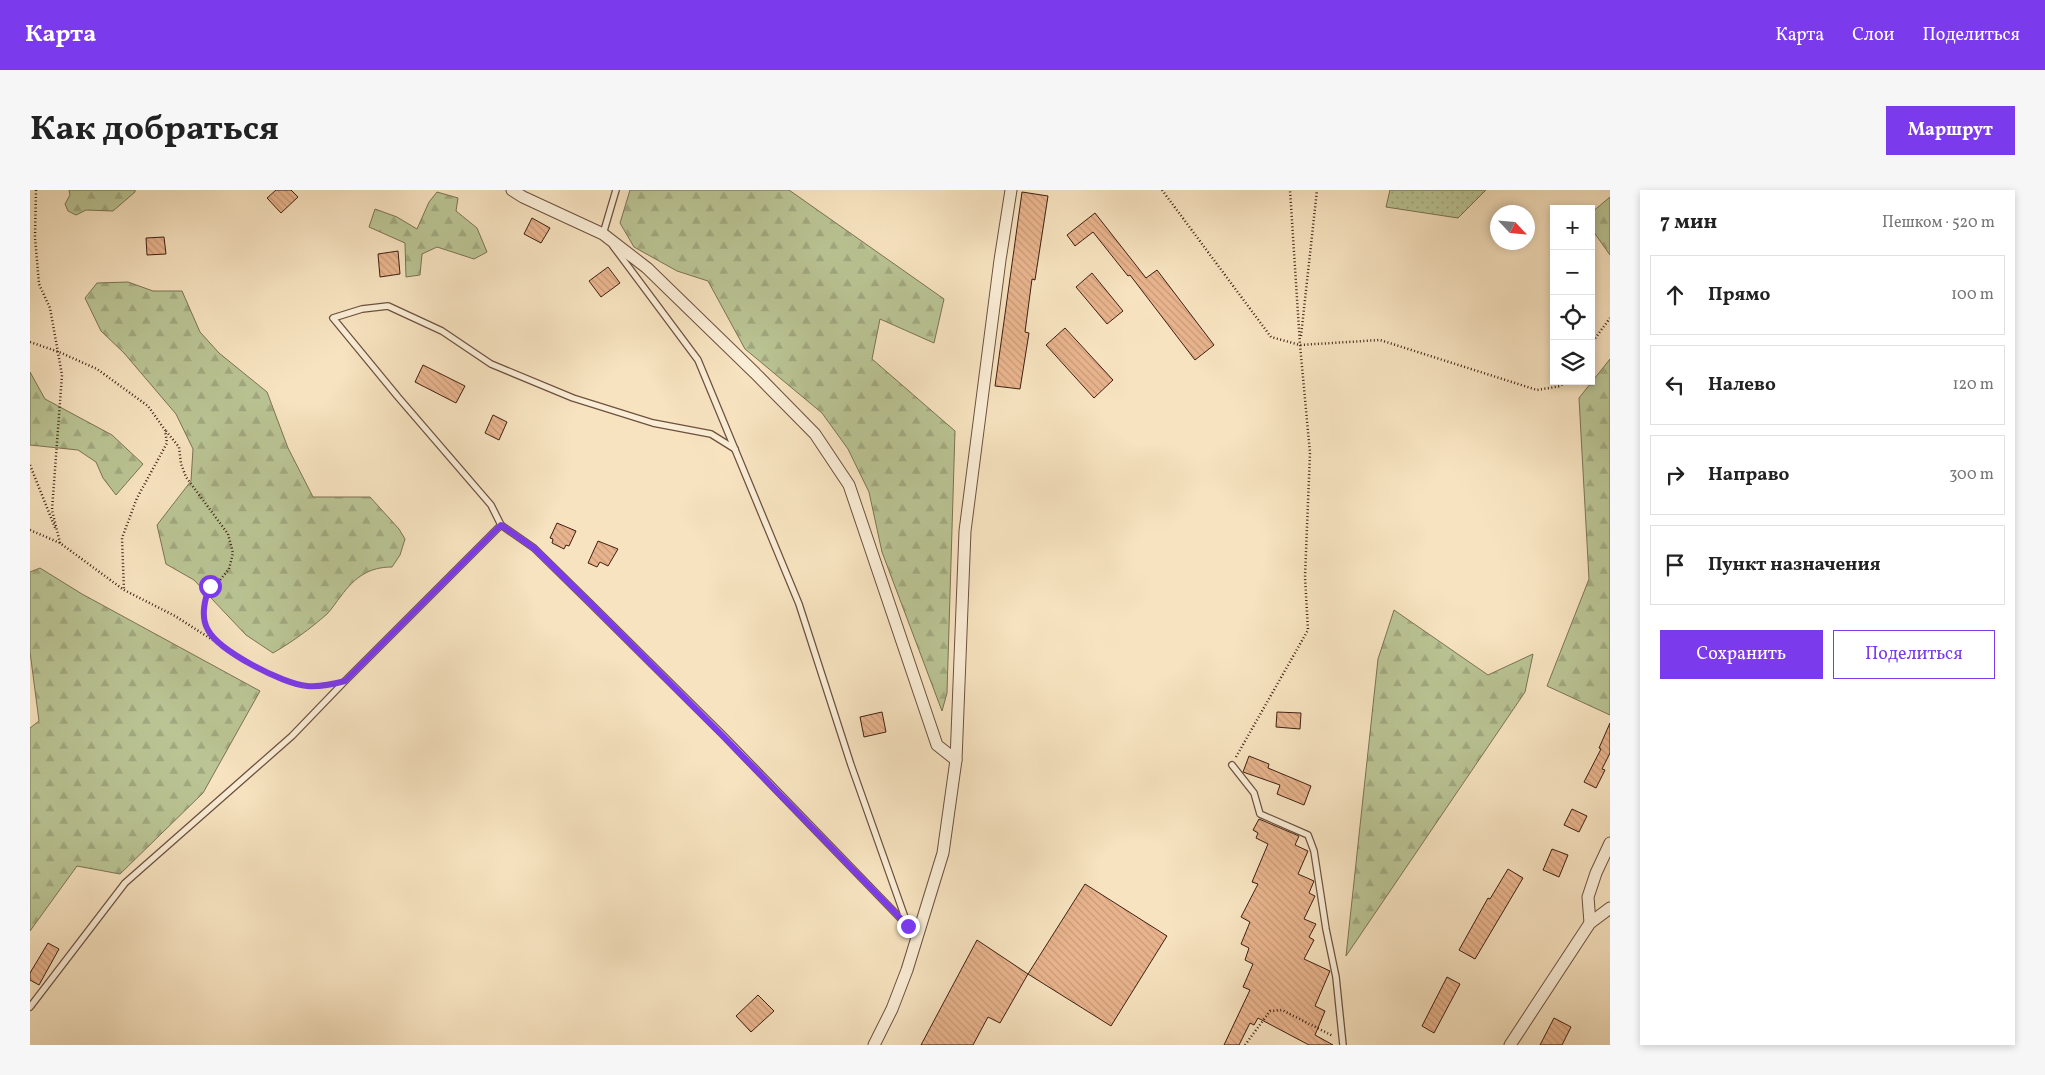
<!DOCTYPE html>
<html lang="ru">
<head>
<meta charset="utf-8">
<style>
  :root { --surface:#fff; --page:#f6f6f6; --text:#222; --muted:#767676; --line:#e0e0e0; --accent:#7c3aed }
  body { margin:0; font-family:Vollkorn,serif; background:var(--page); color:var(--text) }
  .controls { position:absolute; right:15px; top:15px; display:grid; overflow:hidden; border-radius:0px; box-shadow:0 2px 8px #0003 }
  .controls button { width:45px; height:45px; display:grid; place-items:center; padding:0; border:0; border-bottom:1px solid var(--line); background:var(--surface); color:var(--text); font:25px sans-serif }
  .compass { position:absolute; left:1460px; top:15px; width:45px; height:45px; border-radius:50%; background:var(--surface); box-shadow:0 2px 8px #0003; rotate:116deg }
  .stop { position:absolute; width:15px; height:15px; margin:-11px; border:4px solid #7c3aed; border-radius:50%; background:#fff }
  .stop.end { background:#7c3aed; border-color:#fff; box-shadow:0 1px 5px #0008 }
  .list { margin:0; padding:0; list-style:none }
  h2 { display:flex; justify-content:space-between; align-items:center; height:65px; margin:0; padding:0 20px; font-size:21px }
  h2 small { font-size:16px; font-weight:400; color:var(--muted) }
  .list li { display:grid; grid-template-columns:32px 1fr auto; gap:15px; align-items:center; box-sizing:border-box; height:80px; margin:0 10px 10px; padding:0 10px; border:1px solid var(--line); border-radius:0px }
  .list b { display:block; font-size:19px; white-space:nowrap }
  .list em { font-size:16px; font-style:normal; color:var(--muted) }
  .actions { display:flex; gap:10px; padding:15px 20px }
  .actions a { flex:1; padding:11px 0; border:1px solid var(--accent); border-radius:0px; text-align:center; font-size:18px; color:var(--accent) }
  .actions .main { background:var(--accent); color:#fff }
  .icon { flex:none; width:28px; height:28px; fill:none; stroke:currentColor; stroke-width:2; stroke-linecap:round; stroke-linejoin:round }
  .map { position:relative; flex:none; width:1580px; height:855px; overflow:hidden; border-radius:0px }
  header { display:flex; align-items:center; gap:30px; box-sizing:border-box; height:70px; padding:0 25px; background:var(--accent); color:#fff }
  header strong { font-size:24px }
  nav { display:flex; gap:28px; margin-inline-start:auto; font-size:18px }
  .intro { display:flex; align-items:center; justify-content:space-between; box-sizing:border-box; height:120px; padding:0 30px }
  h1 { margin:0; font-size:35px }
  .button { padding:12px 22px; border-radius:0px; background:var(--accent); color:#fff; font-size:18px; font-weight:700 }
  main { display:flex; gap:30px; padding:0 30px }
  aside { flex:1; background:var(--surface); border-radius:0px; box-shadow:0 2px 8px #0003 }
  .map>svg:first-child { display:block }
</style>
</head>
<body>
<header>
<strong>Карта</strong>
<nav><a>Карта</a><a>Слои</a><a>Поделиться</a></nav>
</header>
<div class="intro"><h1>Как добраться</h1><a class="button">Маршрут</a></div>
<main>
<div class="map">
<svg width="1580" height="855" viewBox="0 0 1580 855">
  <defs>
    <pattern id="forest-firs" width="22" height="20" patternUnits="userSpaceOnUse" patternTransform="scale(1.25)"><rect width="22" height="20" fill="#bac494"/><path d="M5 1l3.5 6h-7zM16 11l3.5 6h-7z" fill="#a1a87f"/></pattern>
    <pattern id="park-dots" width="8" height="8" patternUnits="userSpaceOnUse" patternTransform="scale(1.25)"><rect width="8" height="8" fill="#bac494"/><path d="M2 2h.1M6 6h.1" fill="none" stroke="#a1a87f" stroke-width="1.8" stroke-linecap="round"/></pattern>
    <pattern id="building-back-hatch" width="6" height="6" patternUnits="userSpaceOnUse" patternTransform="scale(1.25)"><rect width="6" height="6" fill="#e8b48d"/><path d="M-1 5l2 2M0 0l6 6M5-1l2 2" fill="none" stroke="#c89a79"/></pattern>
  </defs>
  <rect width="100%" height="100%" fill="#f7e3c0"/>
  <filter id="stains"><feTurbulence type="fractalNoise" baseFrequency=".004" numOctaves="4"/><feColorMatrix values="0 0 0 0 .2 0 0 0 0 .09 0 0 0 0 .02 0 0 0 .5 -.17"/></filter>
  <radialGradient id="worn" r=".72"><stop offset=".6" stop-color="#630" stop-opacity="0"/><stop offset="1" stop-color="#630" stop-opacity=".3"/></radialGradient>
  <g fill="url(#forest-firs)" stroke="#7c7253">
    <polygon points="39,0 105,0 105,2 83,21 56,20 46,25 38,21 35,14 40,5"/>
    <polygon points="600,0 759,0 914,109 904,153 850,129 842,169 925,241 917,503 912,521 852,362 839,302 818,259 792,223 715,159 678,91 647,81 604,57 590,33"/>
    <polygon points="407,2 428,8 426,21 447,38 457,62 444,69 407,57 392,64 390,85 376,87 375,53 339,37 345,19 367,27 387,39 399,12"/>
    <polygon points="1580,7 1580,65 1561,38 1561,23"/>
    <path d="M98,92L123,101H152L170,142L189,163L237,202L258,258L283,307H340L369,339L375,349L370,365L362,377C339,377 325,387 311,406C306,412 302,419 297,424C280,439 262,452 243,463L216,445L164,390L136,374L127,335L161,291L163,259L146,224L94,163L71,141L55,108L67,93Z"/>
    <polygon points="1580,169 1580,525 1517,496 1559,389 1549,208"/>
    <polygon points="0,182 15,209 82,245 113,274 86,305 73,288 66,272 48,260 0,255"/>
    <polygon points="10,378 52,404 230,501 173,603 90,684 47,676 0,741 0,538 9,531 0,462 0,382"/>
    <polygon points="1364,420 1458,485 1503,464 1495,502 1316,766 1348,469"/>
  </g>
  <polygon fill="url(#park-dots)" stroke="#7c7253" points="1360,0 1456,0 1428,28 1356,17"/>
  <g fill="url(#building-back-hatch)" stroke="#3f1f12">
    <polygon points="246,0 261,0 268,7 251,23 237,8"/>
    <polygon points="992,2 1018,6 1005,90 1002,89 995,142 999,143 990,199 965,196"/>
    <polygon points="1065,23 1116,88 1127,80 1184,155 1165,170 1100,85 1098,86 1063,42 1045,56 1037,45"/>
    <polygon points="502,28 520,38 511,53 494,44"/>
    <polygon points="134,47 136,64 117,65 116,48"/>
    <polygon points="368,61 370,84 350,87 348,64"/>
    <polygon points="578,77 590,93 571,107 559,91"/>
    <polygon points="1062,83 1093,121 1077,134 1046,97"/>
    <polygon points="1035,138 1083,190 1064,208 1016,155"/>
    <polygon points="393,175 435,196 426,213 385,192"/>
    <polygon points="463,225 477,232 469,250 455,243"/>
    <polygon points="527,333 546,341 539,356 536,355 534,359 522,353 523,349 520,348"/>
    <polygon points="568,351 588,359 578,376 570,372 567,377 558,373"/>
    <polygon points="852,522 856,542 834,547 830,527"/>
    <polygon points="1247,522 1271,523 1270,539 1246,537"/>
    <polygon points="1580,533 1580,563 1572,579 1575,580 1566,598 1554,592 1571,559 1569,558"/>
    <polygon points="1219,566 1239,574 1238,578 1281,596 1274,615 1247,604 1250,595 1213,582"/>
    <polygon points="1542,619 1557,626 1549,642 1534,635"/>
    <polygon points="1229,629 1269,646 1265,655 1278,661 1268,684 1284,691 1279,703 1285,706 1274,729 1286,734 1279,747 1284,750 1274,769 1300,781 1285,816 1295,821 1285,845 1303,855 1279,855 1228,828 1224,835 1220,833 1209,855 1194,855 1220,800 1213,797 1223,774 1215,770 1219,758 1211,754 1220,732 1211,727 1228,694 1222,692 1238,654 1226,648 1228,643 1223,640"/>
    <polygon points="1522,659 1538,665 1529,687 1513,680"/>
    <polygon points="1478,679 1493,688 1445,769 1429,760 1458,708 1460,709"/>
    <polygon points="1055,694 1137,746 1081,836 998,784"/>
    <polygon points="947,750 998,784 970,833 958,827 943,855 891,855"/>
    <polygon points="18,753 29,759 9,795 0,790 0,783"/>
    <polygon points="1417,787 1430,794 1404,843 1392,836"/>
    <polygon points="728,805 744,821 721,842 706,826"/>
    <polygon points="1524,828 1541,837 1532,855 1510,855"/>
  </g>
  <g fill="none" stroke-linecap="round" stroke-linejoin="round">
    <g stroke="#6d503e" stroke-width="8">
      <g id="service">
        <polyline points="574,45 573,44 586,0"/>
        <polyline points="583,56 668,170 769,414 821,575 878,736 890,740"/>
        <polyline points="471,335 504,358 559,412 693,545 875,733"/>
        <polyline points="1202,575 1224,603 1230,624 1278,645 1284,661 1296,739 1306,787 1313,855"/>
        <polyline points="0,817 95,693 262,546 315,491 471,335 461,315 368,207 303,128 332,119 358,116 412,141 461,174 543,208 623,233 681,244 705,259"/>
      </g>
    </g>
    <g stroke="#6d503e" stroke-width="13">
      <g id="minor">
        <polyline points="482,0 493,7 573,44 617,78 725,183 785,244 819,295 907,555 926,570"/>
        <polyline points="1560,733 1558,707 1566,683 1580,653"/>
        <polyline points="844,855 862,819 877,780 913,663 926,570 935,341 970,70 981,0"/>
        <polyline points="1480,855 1560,733 1580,718"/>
      </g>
    </g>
    <g stroke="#3f1f12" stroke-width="2.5" stroke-dasharray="1 2.5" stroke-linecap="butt">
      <polyline points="6,0 5,47 9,94 20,118 32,185 22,320 30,353"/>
      <polyline points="1132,0 1241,147 1270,155 1350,150 1507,200 1531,196 1534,191"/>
      <polyline points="1271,146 1287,0"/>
      <polyline points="0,152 29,162 67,179 118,216 135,240 137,253 107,308 92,348 94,400"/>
      <polyline points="1561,154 1580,128"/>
      <polyline points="136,241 149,257 151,274 156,287 198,344 203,363 199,379 190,390 180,396 175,408 174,429 177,440 190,454"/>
      <polyline points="0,275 26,340"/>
      <polyline points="0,340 30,353 94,400 145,426 222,475 249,489 277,496 301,493"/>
      <polyline points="1206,567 1278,440 1275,387 1280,263 1270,155 1260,0"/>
      <polyline points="1215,855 1240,821 1252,820 1303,846"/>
    </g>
    <use href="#service" stroke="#faedd6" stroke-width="5.5"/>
    <use href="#minor" stroke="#faedd6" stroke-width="11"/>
  </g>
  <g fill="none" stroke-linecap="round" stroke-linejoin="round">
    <path stroke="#7c3aed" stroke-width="6" d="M180,396C175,408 170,427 178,440C189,461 253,494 277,496C288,497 304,494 315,491L471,335L504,358L559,412L693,546L878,736"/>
  </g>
  <rect width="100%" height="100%" filter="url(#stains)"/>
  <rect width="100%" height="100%" fill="url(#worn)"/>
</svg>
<div class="controls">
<button>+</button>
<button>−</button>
<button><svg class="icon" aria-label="locate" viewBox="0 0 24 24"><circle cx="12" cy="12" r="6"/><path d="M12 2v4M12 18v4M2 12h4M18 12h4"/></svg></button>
<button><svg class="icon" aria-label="layers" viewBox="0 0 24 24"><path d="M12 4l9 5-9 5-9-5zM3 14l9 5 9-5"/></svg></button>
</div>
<svg class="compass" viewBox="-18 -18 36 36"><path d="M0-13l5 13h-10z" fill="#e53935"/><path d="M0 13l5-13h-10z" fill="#767676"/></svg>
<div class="stop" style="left:180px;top:396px"></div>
<div class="stop end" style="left:878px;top:736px"></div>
</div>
<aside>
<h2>7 мин<small>Пешком · 520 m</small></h2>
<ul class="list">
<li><svg class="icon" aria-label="ahead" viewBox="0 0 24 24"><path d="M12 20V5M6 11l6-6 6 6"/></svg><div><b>Прямо</b></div><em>100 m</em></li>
<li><svg class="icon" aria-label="left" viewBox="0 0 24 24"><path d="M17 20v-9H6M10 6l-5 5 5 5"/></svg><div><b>Налево</b></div><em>120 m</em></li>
<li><svg class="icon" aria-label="right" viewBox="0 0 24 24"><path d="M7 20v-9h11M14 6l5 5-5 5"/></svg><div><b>Направо</b></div><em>300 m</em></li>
<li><svg class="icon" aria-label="arrive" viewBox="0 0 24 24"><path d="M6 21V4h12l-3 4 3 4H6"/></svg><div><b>Пункт назначения</b></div></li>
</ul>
<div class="actions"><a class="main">Сохранить</a><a>Поделиться</a></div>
</aside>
</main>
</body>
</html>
